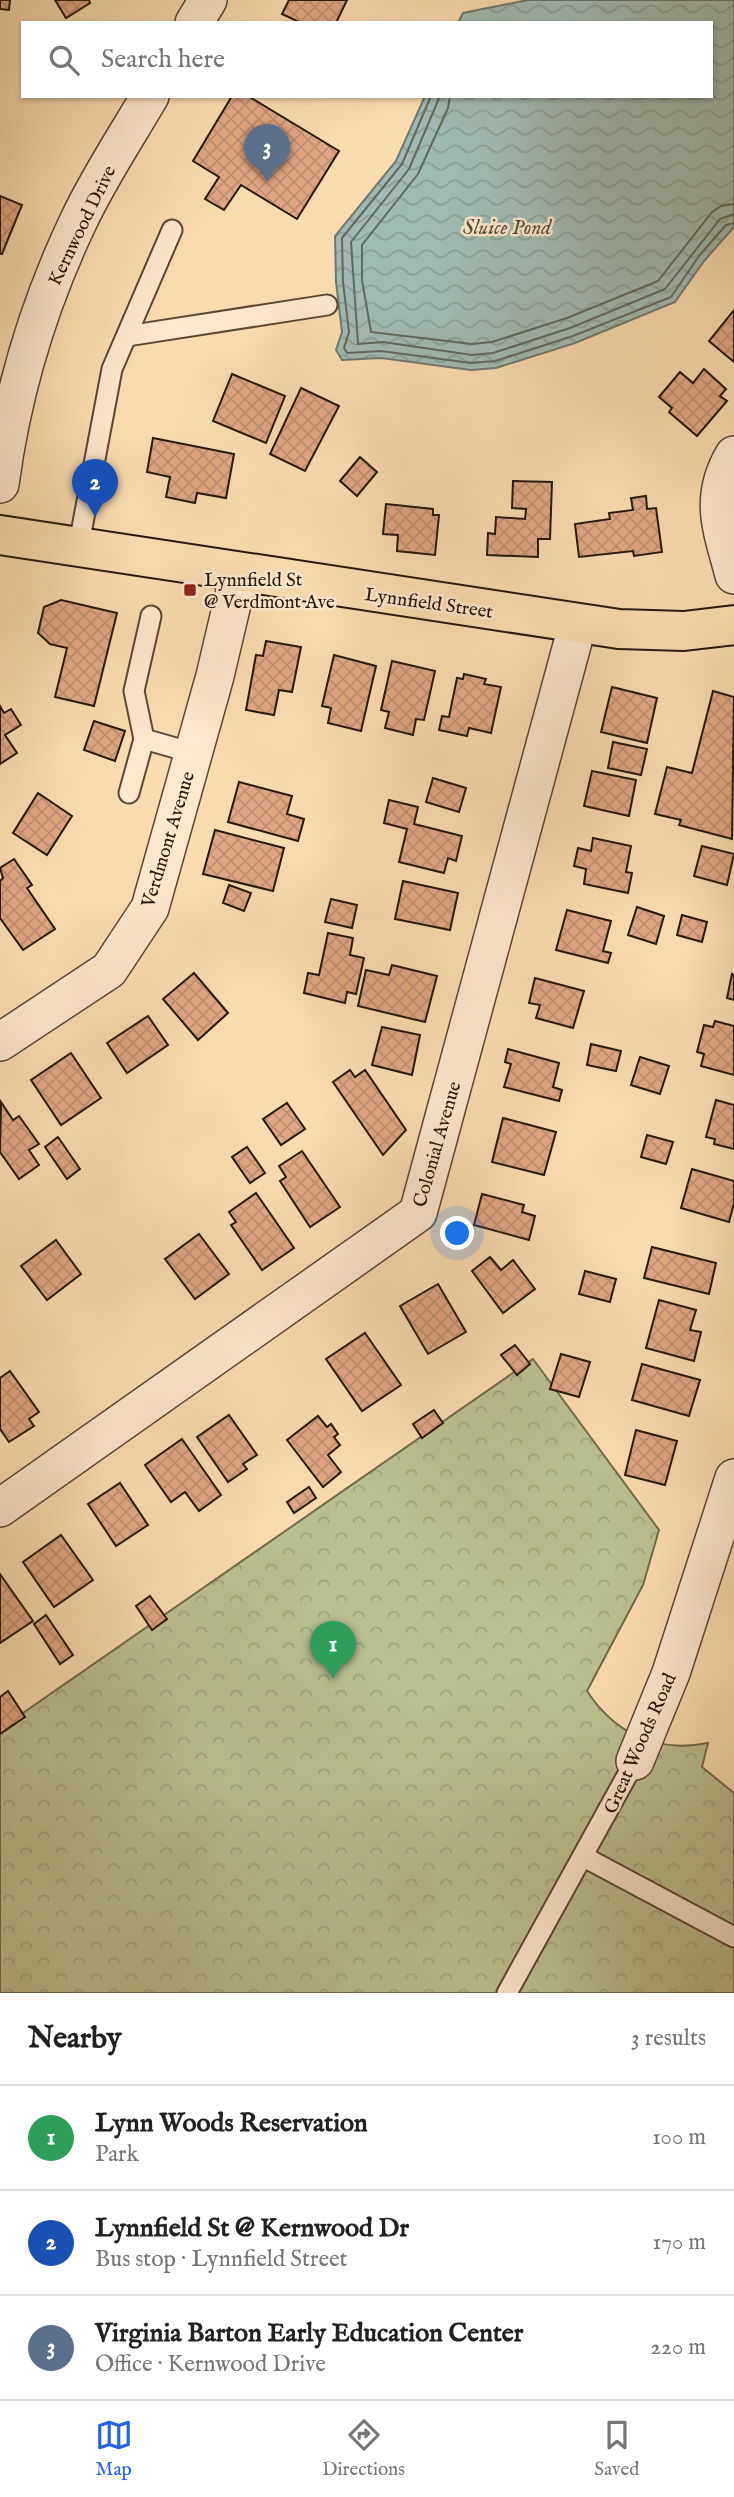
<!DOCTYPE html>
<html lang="en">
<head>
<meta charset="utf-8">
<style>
  :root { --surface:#fff; --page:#f2f2f2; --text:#222; --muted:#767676; --line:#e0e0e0; --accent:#2563eb }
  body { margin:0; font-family:"IM FELL English",serif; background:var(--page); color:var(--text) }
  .you { position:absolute; left:458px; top:1234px; width:24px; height:24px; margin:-18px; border:5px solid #fff; border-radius:50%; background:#1a73e8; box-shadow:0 0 0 10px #1a73e833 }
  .badge { display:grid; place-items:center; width:46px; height:46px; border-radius:50%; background:var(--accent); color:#fff; font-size:23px; font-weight:700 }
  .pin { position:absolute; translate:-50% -58px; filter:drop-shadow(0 2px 4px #0008) }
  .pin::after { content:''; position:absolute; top:37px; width:24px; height:21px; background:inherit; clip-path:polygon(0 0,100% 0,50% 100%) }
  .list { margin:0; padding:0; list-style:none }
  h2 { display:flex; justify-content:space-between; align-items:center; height:91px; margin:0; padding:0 28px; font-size:30px }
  h2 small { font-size:23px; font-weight:400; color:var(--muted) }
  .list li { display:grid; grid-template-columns:46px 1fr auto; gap:21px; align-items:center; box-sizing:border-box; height:105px; padding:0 28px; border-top:2px solid var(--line) }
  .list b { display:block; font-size:26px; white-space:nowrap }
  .list p { margin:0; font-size:23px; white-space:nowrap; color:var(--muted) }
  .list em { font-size:23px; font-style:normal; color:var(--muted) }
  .icon { flex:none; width:38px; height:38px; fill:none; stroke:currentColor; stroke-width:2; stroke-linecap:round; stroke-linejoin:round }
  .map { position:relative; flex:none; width:734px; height:1993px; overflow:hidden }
  .search { position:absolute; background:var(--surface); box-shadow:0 2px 5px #0004; left:21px; right:21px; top:21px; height:77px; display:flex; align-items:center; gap:18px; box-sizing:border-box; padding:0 24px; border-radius:0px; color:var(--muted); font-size:26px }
  .sheet { height:406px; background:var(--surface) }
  nav { display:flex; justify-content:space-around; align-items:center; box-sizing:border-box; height:98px; border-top:2px solid var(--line); background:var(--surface); font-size:19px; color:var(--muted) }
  nav a { display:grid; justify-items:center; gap:4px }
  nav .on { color:var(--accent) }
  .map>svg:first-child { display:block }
</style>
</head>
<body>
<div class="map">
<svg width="734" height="1993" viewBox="0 0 734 1993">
  <defs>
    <pattern id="park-crowns" width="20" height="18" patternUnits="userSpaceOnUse" patternTransform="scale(1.75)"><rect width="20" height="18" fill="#bac18e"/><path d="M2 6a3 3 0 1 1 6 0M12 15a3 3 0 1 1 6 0" fill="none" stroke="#a0a579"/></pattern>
    <pattern id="water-waves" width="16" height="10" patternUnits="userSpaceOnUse" patternTransform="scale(1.75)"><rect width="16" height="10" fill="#a1bab3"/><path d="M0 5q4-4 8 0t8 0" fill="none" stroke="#8a9f98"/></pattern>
    <pattern id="building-cross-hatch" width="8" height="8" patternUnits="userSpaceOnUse" patternTransform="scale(1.75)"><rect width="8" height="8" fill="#e1a782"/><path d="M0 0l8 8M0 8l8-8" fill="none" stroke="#c18f6f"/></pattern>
  </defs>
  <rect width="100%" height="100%" fill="#fbdcaf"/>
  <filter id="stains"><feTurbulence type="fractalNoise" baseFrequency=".00286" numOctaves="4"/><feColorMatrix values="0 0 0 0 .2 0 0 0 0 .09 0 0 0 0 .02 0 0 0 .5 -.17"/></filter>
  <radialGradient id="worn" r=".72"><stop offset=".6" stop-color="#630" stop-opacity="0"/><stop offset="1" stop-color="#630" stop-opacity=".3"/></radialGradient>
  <path fill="url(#park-crowns)" stroke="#6f6c4b" stroke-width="2" d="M533,1359L659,1530L643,1585L587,1691C615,1734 657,1753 708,1743L702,1767L734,1793V1993H0V1729Z"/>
  <polygon fill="url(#water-waves)" stroke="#6f796f" stroke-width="2" points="528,0 734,0 734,227 704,261 675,302 575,343 496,368 471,370 381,358 342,360 336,350 342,332 336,282 335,236 396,161 425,96 711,96 711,23 458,23 463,13"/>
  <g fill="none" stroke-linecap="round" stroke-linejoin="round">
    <g stroke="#62685e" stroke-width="2">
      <polyline points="431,96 402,164 342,238 343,282 349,332 344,348 347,353 381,351 471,363 495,361 573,336 671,297 699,256 726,225 734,223"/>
      <polyline points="440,96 409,169 351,242 358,344 383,342 472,355 493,353 570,328 665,289 720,219 734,214"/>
      <polyline points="450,96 448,108 418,174 362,245 362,280 371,332 472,344 492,342 567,318 658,281 712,212 721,206 734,204"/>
    </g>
  </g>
  <g fill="url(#building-cross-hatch)" stroke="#241708" stroke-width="2">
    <polygon points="0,0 10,0 9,10 0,9"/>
    <polygon points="55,0 89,0 90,3 66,18"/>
    <polygon points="289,0 347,0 336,23 301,23 282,14"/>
    <polygon points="232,96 248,96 339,151 297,219 241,185 224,210 205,199 219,177 193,161"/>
    <polygon points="0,196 22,205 2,254 0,254"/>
    <polygon points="734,310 734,362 709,341"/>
    <polygon points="704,369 726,389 720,396 727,401 697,436 669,412 672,408 659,397 680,372 693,383"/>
    <polygon points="232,374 285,396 266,443 213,421"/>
    <polygon points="301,388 339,406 305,471 270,454"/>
    <polygon points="153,438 234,454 226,498 197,493 195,503 166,497 170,477 147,472"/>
    <polygon points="360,457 377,472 357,496 340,481"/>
    <polygon points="513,481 552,482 550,539 538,539 538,557 487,555 488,533 495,534 496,517 525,519 526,509 512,508"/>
    <polygon points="646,496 647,509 656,508 662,552 634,556 633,551 579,557 575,524 610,519 609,513 633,510 631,498"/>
    <polygon points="386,504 433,509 433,515 439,515 435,555 397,551 398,535 383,534"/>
    <polygon points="61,600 117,613 94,706 55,697 67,648 50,644 38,633 44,607"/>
    <polygon points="266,641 301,647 292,692 279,690 274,715 246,710 256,655 263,656"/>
    <polygon points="334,655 376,666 361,731 328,723 331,708 322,706"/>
    <polygon points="392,661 435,671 424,720 416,719 413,735 385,728 389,712 381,710"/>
    <polygon points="464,674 486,679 484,684 501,687 491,733 469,728 467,736 439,730 442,716 449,717 457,678 463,679"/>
    <polygon points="612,687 657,698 647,743 601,732"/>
    <polygon points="713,691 734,697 732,839 679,825 681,820 655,814 667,767 692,773"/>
    <polygon points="0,706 4,713 11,709 21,725 5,735 17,753 0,764"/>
    <polygon points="94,721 125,731 115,761 84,750"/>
    <polygon points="613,742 647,749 641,775 608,768"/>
    <polygon points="592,771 636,780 629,816 584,806"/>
    <polygon points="433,778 466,788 459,812 426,802"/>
    <polygon points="239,782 292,796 287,814 304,819 298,841 228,822"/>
    <polygon points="38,793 72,816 47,855 13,833"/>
    <polygon points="389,800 418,807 414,824 462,836 456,861 448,858 444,873 399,862 407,829 384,823"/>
    <polygon points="215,830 284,848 273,891 203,874"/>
    <polygon points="593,838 631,846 626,872 632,873 628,893 584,884 586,869 574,866 578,848 591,851"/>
    <polygon points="702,846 734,854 727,885 694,876"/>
    <polygon points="14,859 32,885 27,888 55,929 23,950 0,918 0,881 3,878 0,868"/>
    <polygon points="403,881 458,893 450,930 395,919"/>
    <polygon points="229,885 251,893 244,911 223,903"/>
    <polygon points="331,899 357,905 352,928 325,922"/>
    <polygon points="637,907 664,916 656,944 628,935"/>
    <polygon points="567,910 611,921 603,951 611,953 608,963 556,950"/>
    <polygon points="682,915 707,922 702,942 677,935"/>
    <polygon points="328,933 353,938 350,955 364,958 356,994 347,992 345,1003 304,993 308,973 319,975"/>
    <polygon points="392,965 437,976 425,1022 358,1006 366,970 389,975"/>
    <polygon points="194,973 228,1013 198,1040 163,999"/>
    <polygon points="732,974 734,975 734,1000 727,998"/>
    <polygon points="535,978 584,991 573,1028 536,1018 540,1005 529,1003"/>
    <polygon points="148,1016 168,1045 127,1073 107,1043"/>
    <polygon points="715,1021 734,1026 734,1075 701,1066 704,1054 697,1052 704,1025 713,1027"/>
    <polygon points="382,1027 420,1035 412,1075 372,1065"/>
    <polygon points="591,1044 621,1051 616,1071 587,1065"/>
    <polygon points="508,1049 559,1063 553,1087 562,1090 559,1101 504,1087 511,1064 505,1062"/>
    <polygon points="71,1053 101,1098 61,1125 31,1080"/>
    <polygon points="640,1057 669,1066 660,1094 631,1085"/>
    <polygon points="350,1070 355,1077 365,1070 406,1130 383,1155 333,1082"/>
    <polygon points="716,1100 734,1105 734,1149 714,1144 715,1139 706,1137"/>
    <polygon points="1,1102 13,1120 19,1116 39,1144 29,1150 39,1165 19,1179 0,1152"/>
    <polygon points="287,1103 305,1129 281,1145 263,1119"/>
    <polygon points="503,1118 556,1132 544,1175 492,1162"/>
    <polygon points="647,1135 673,1142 666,1164 641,1157"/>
    <polygon points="58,1137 80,1169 67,1179 45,1147"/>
    <polygon points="247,1147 265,1173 250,1183 232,1157"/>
    <polygon points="302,1151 340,1207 310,1227 280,1181 286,1177 279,1166"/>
    <polygon points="692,1169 734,1181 734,1203 729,1222 681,1208"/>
    <polygon points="256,1193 294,1248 262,1270 231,1225 236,1222 229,1212"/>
    <polygon points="482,1194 524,1205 522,1212 535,1216 529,1240 474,1225"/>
    <polygon points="199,1234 229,1274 195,1299 165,1259"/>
    <polygon points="56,1240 81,1274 47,1300 21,1266"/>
    <polygon points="652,1247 716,1263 709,1294 644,1278"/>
    <polygon points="490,1257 501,1270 513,1260 535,1289 503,1313 472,1271"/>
    <polygon points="585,1271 616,1279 610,1302 579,1294"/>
    <polygon points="438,1284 466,1332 428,1354 400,1306"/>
    <polygon points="659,1300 696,1310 690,1330 701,1332 694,1361 646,1348"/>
    <polygon points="365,1333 401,1385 362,1411 326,1359"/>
    <polygon points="515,1345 530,1364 517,1375 501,1355"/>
    <polygon points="561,1354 590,1362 579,1397 550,1389"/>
    <polygon points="642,1364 700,1380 689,1416 632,1400"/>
    <polygon points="10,1371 39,1412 29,1419 34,1426 9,1442 0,1429 0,1378"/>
    <polygon points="434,1410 443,1423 422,1438 413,1424"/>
    <polygon points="229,1415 257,1455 243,1464 247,1469 228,1482 197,1437"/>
    <polygon points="318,1416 327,1427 331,1424 338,1434 334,1437 340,1445 328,1455 341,1472 323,1487 287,1440"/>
    <polygon points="636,1430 677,1441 665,1485 625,1475"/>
    <polygon points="182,1439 221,1495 199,1511 185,1492 171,1502 145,1465"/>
    <polygon points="120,1483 148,1525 116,1546 88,1504"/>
    <polygon points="309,1487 316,1498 294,1513 287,1502"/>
    <polygon points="61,1535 93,1580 54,1607 23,1562"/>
    <polygon points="0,1574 33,1621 0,1643"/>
    <polygon points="150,1596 167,1619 152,1630 136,1606"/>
    <polygon points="46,1615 73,1655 60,1664 34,1624"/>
    <polygon points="8,1691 25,1717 0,1734 0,1697"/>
  </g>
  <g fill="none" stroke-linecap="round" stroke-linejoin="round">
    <g stroke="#5a4832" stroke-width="23">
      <g id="service">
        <polyline points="127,336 327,305"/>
        <polyline points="78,549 112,369 172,230"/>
        <polyline points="151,616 134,691 144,739 193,753"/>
        <polyline points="129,793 144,739"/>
        <polyline points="584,1857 734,1937"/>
        <polyline points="507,1993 635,1761"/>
      </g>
    </g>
    <g stroke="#5a4832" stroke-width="40">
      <g id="minor">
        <polyline points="194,23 208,0"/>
        <path d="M734,455C708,499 722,529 734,575"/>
        <path d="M0,484C12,394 39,304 78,222C98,179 126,137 150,96"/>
        <polyline points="0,1042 109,970 150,908 215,676 239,574"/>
        <polyline points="0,1508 418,1213 578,623"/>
        <polyline points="635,1761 671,1673 734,1478"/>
      </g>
    </g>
    <g stroke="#241708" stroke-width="42">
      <polyline id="primary" points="0,535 619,629 684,631 734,625"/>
    </g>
    <use href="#service" stroke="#fce8cb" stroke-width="19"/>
    <use href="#minor" stroke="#fce8cb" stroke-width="37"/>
    <use href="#primary" stroke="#fbdcaf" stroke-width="38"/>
  </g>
  <rect fill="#8f2418" stroke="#fce8cb" stroke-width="2.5" x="183" y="583" width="14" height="14" rx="3.5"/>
  <g text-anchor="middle" stroke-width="5" stroke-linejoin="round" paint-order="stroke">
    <g font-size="19" fill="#241708" stroke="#fce8cb">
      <text transform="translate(81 225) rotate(-64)" y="7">Kernwood Drive</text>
      <text transform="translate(429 602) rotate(8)" y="7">Lynnfield Street</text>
      <text transform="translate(167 839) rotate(-73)" y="7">Verdmont Avenue</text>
      <text transform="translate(436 1144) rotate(-74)" y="7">Colonial Avenue</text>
      <text transform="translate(639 1743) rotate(-66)" y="7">Great Woods Road</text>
    </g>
    <g font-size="19" fill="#241708" stroke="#fce8cb" text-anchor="start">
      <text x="204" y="586">Lynnfield St<tspan x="204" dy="22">@ Verdmont Ave</tspan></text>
    </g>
    <g font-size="21" font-style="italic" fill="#505044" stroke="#fce8cb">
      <text x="507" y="234">Sluice Pond</text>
    </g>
  </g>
  <rect width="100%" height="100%" filter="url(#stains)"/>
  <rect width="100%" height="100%" fill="url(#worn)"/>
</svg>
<div class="you"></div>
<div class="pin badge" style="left:333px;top:1679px;background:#2e9e5b">1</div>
<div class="pin badge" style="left:95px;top:517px;background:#1a4fb4">2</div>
<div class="pin badge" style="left:267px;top:182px;background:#5c6f8a">3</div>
<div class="search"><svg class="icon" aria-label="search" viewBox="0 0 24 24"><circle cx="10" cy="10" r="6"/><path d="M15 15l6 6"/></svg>Search here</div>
</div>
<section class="sheet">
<h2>Nearby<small>3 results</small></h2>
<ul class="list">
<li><span class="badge" style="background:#2e9e5b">1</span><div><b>Lynn Woods Reservation</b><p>Park</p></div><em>100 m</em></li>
<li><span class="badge" style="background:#1a4fb4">2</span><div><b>Lynnfield St @ Kernwood Dr</b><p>Bus stop · Lynnfield Street</p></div><em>170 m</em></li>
<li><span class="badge" style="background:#5c6f8a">3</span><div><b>Virginia Barton Early Education Center</b><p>Office · Kernwood Drive</p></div><em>220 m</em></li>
</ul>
</section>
<nav>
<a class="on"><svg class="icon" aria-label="map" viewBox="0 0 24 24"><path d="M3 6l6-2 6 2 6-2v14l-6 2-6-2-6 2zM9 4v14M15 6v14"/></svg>Map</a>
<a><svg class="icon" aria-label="directions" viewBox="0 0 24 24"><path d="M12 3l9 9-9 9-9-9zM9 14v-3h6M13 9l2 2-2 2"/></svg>Directions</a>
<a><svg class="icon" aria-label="saved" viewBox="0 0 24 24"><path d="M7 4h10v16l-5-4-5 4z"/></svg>Saved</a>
</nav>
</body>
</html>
